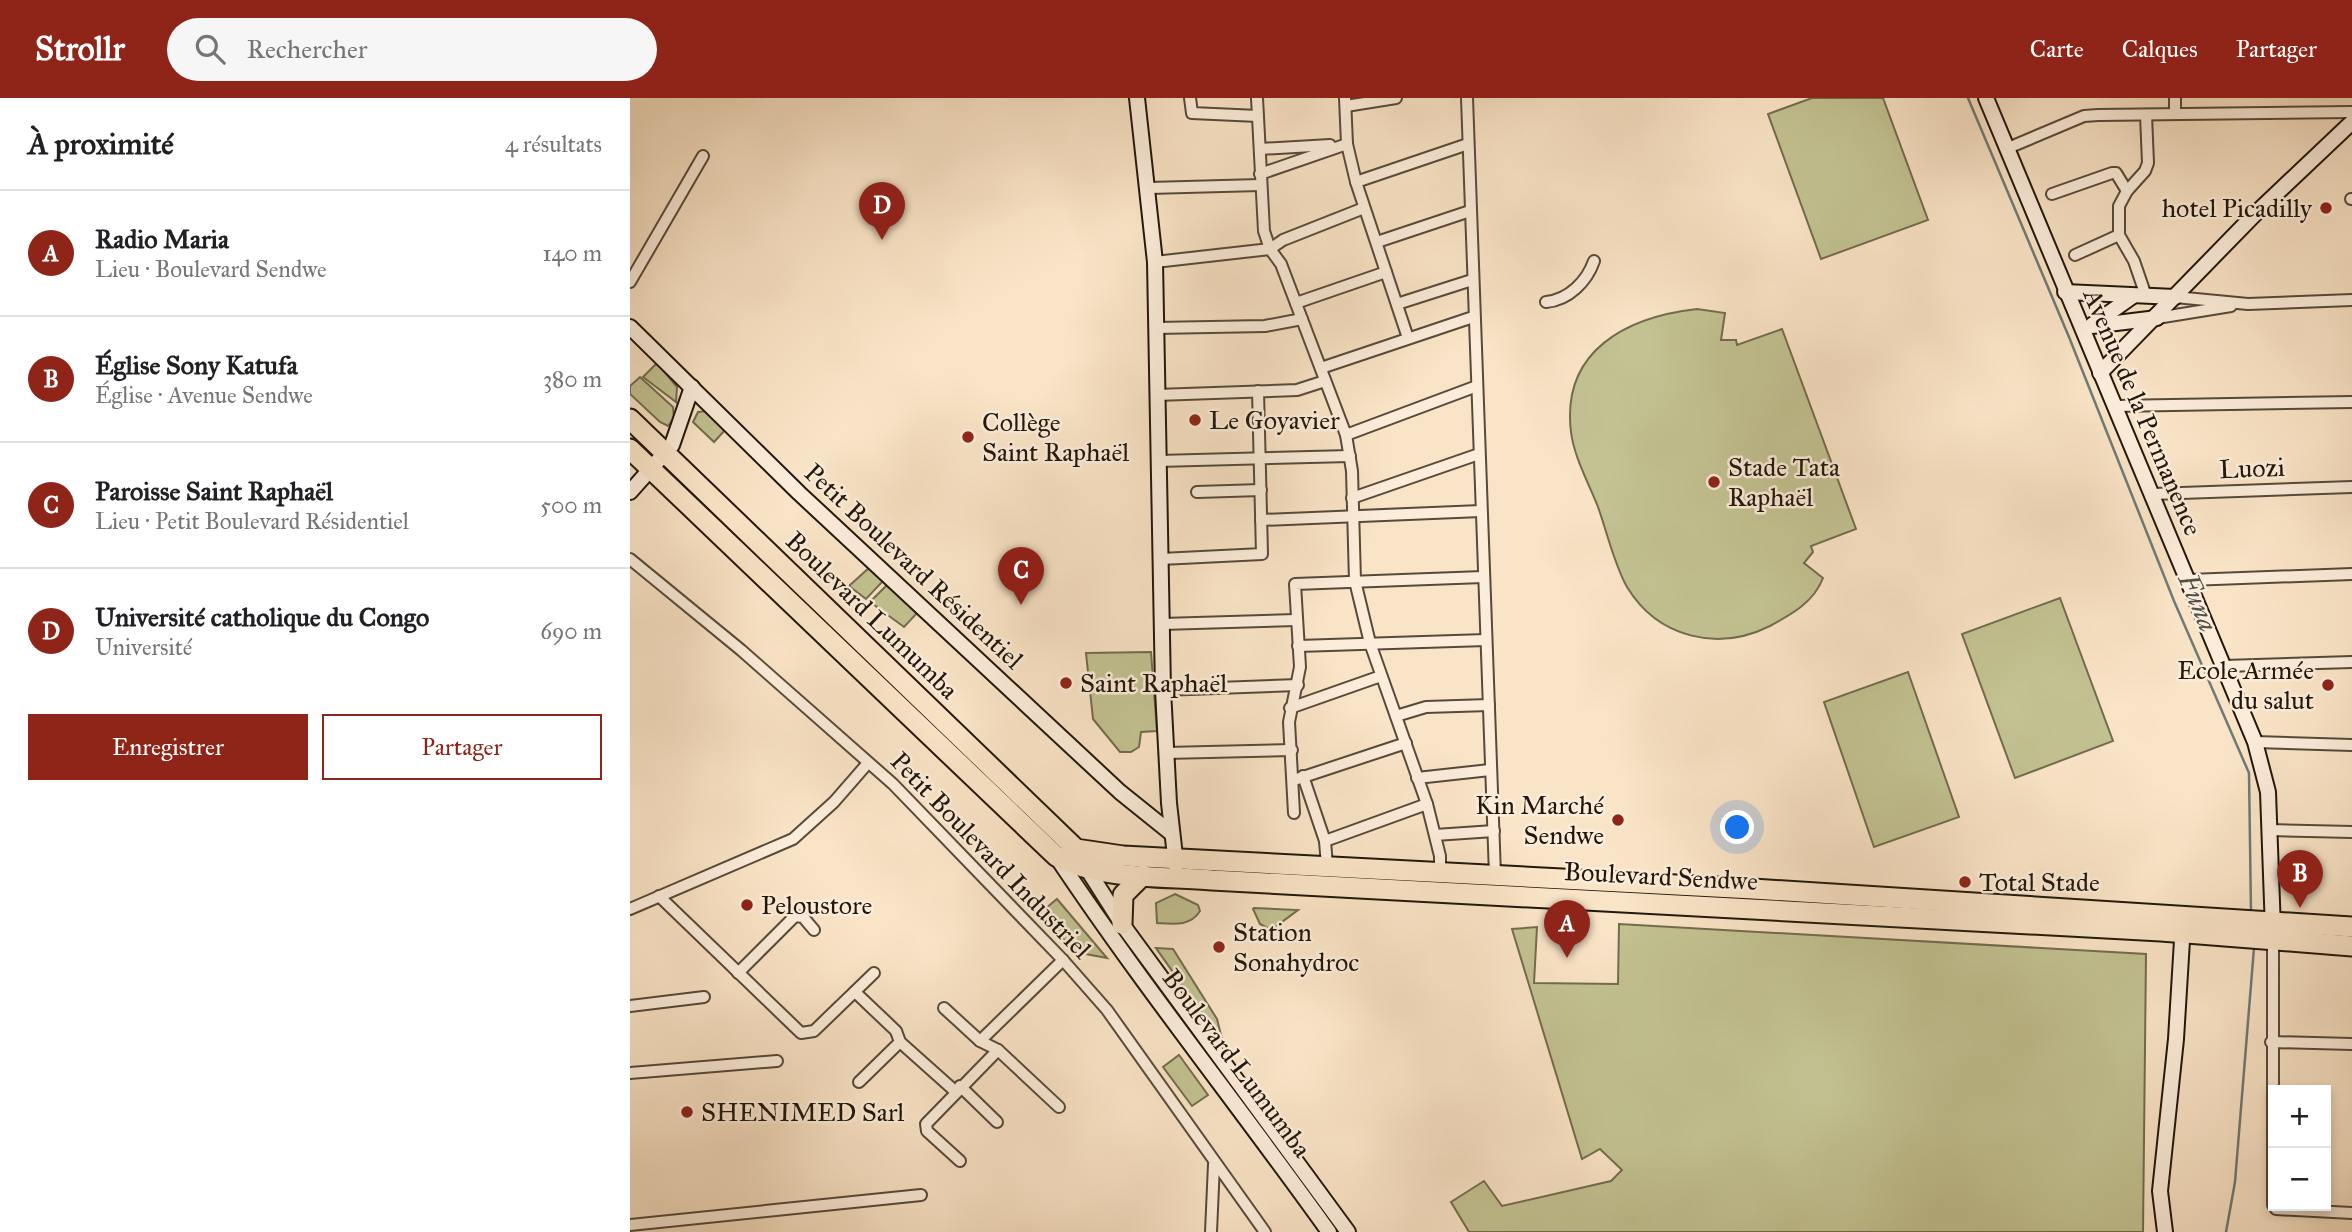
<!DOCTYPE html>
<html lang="fr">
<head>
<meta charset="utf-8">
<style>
  :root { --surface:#fff; --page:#f6f6f6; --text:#202124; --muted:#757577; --line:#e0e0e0; --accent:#8f2418 }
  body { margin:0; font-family:"IM FELL Great Primer",serif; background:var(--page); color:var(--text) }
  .controls { position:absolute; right:21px; bottom:21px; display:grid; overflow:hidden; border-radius:0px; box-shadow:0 4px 10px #0003 }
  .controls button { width:63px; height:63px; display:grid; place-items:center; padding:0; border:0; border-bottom:2px solid var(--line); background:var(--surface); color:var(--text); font:35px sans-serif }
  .you { position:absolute; left:1108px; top:730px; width:24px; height:24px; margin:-18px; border:5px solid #fff; border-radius:50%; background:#1a73e8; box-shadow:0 0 0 10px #1a73e833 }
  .badge { display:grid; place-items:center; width:46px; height:46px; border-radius:50%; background:var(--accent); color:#fff; font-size:23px; font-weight:700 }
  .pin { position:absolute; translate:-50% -58px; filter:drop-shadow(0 2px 4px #0008) }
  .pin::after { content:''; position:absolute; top:37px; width:24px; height:21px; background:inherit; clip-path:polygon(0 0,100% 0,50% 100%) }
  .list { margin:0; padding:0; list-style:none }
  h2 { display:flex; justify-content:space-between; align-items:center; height:91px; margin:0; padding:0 28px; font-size:30px }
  h2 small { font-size:23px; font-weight:400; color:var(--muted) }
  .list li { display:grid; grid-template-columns:46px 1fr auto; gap:21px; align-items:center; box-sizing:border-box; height:126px; padding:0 28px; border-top:2px solid var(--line) }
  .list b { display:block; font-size:26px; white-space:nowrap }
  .list p { margin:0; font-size:23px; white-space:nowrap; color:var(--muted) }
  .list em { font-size:23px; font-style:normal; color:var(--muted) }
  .actions { display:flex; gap:14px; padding:21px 28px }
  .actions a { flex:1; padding:16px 0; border:2px solid var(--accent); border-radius:0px; text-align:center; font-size:24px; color:var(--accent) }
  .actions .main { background:var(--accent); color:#fff }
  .icon { flex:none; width:38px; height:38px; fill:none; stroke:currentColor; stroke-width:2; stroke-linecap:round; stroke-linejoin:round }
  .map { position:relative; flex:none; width:1722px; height:1134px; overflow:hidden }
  header { display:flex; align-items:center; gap:42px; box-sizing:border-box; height:98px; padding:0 35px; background:var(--accent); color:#fff }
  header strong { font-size:33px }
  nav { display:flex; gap:38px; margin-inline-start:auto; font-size:24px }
  .search { width:490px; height:63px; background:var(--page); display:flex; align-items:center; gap:18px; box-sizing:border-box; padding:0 24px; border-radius:38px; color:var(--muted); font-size:26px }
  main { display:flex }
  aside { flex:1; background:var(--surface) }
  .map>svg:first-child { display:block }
</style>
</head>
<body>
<header>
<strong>Strollr</strong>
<div class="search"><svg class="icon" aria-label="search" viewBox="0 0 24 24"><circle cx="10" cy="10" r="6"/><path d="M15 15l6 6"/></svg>Rechercher</div>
<nav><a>Carte</a><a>Calques</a><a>Partager</a></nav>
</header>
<main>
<aside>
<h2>À proximité<small>4 résultats</small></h2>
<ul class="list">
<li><span class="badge">A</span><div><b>Radio Maria</b><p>Lieu · Boulevard Sendwe</p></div><em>140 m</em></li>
<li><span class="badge">B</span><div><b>Église Sony Katufa</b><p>Église · Avenue Sendwe</p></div><em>380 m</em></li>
<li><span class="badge">C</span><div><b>Paroisse Saint Raphaël</b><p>Lieu · Petit Boulevard Résidentiel</p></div><em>500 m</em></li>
<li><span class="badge">D</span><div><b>Université catholique du Congo</b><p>Université</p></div><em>690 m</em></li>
</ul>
<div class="actions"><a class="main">Enregistrer</a><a>Partager</a></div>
</aside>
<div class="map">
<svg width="1722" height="1134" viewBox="0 0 1722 1134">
  <rect width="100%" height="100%" fill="#fae4c7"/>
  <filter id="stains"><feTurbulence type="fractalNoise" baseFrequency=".00286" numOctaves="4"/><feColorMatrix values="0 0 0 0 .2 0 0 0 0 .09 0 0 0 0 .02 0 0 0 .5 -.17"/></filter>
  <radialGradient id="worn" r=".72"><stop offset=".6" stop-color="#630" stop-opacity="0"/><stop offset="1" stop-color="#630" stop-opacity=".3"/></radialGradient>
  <g fill="#c3c292" stroke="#726c4e" stroke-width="2">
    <polygon points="1182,0 1253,0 1298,122 1191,161 1138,16"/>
    <path d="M1067,211L1095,215L1091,242H1106L1107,247L1152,231L1226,431L1181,448L1183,454L1174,465L1193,480C1184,504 1162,516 1140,528C1088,554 1028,540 997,489C984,466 977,434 968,409C959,386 944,359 941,334C931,253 996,219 1067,211Z"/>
    <polygon points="27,265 47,289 46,304 13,279"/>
    <polygon points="10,279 43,309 44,320 38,328 30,324 0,296 0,288"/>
    <polygon points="76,313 96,331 84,344 63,324 68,314"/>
    <polygon points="240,469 253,483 236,501 219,488"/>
    <polygon points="258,486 288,514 274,529 240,504"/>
    <polygon points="1430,500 1483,643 1385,680 1332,536"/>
    <polygon points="521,554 527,633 511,634 509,649 501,654 490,654 463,621 456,555"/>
    <polygon points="1278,574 1329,719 1244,749 1194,604"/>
    <path d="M545,796L568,807L570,813C560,829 543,826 527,825L526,805Z"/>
    <polygon points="427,801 477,860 445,854 410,815"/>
    <polygon points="623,811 624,810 668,812 641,832 630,826"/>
    <polygon points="989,826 1516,856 1513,1134 839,1134 821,1104 854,1083 872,1108 981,1083 992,1072 970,1051 952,1061 882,831 907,829 904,885 988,886"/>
    <polygon points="526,850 543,851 587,921 593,945"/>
    <polygon points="549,957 578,997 562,1008 533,969"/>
  </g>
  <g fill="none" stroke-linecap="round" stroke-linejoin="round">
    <g stroke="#6e7a77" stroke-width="2.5">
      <polyline points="1338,0 1439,239 1544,503 1619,675 1621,815"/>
      <polyline points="1596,1134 1605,1084 1624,850"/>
    </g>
    <g stroke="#574a3a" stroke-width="14">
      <g id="street">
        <polyline points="560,0 562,15 628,18"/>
        <polyline points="627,0 634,133 640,151 651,166 716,337 722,373 725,483 740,545 797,706 810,758 810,774"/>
        <polyline points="715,0 717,46 726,84 778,240"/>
        <polyline points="837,0 865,777"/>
        <polyline points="1545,0 1545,16"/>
        <polyline points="716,8 766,0"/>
        <polyline points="1378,50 1454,18 1468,17 1722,14"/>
        <polyline points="630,51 700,47"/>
        <polyline points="630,76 717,46"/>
        <polyline points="726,84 838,46"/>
        <polyline points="519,90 630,87"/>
        <polyline points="1422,96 1482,75 1486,75 1497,93"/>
        <polyline points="1721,101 1722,101"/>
        <polyline points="1489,137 1504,163 1516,198"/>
        <polyline points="747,144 840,113"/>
        <polyline points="1445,157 1489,137 1489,108 1497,93 1515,73 1518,65 1516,17"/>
        <polyline points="525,164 640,151 653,142 734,110"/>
        <polyline points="0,184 73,58"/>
        <polyline points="1545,199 1618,206 1722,202"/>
        <path d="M916,204C939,202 957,183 964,163"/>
        <polyline points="666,205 756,174"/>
        <polyline points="767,206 842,182"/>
        <polyline points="1527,220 1601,208"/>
        <polyline points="526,230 635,228 672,221"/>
        <polyline points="691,270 843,219"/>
        <polyline points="526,297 667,292 695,283"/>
        <polyline points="1484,308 1722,304"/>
        <polyline points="716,337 847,288"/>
        <polyline points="528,363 720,358"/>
        <polyline points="567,394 631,392"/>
        <polyline points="1523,396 1722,389"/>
        <polyline points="722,400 849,356"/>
        <polyline points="631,422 851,413"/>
        <polyline points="0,461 111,552 263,686 433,862 477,912 635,1134"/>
        <polyline points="531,461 632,456 628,293"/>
        <polyline points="1559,482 1722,476"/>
        <polyline points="532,526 666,522"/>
        <polyline points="668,548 856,542"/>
        <polyline points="1594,568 1722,564"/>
        <polyline points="533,592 668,587"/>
        <polyline points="660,610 751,578"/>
        <polyline points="766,618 796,609 859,607"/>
        <polyline points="1625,644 1722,647"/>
        <polyline points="536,655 662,652"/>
        <polyline points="673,678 695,743 697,768"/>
        <polyline points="787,680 860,672"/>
        <polyline points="664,682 776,645"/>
        <polyline points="664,715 659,624 670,569 665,486 853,479"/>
        <polyline points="1639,732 1722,734"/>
        <polyline points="805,737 864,733"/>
        <polyline points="695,743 797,706"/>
        <polyline points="29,798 171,935 184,933 244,875"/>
        <polyline points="0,811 163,741 204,704 238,665"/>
        <polyline points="1643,842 1643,1107 1646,1111 1722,1115"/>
        <polyline points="108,875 165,818 173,819 184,832"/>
        <polyline points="225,894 266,933 270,944 326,994"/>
        <polyline points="0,908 74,899"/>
        <polyline points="314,910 350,943 368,952 429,1009"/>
        <polyline points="350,943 433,862"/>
        <polyline points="1641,944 1722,946"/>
        <polyline points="0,975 147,963"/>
        <polyline points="229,984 270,944"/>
        <polyline points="330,988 367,1024"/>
        <polyline points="330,1063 297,1033 296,1026 368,952"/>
        <polyline points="0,1127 291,1097"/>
        <polyline points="581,1134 584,1066"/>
      </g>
    </g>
    <g stroke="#21170b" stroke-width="18">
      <g id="secondary">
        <polyline points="507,0 525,164 533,592 539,705 546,767"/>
        <polyline points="1356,0 1625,644 1638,694 1643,832"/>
        <polyline points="1435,194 1545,199"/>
        <polyline points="1462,227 1503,198"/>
        <polyline points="1462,228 1527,220"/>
        <polyline points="0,229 169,395 490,694 541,735"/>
        <polyline points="1470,275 1625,116 1722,24"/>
        <polyline points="0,394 42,347 62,289"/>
        <path d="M426,758C512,887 609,1008 699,1134"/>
        <polyline points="454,766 492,826 718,1134"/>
        <polyline points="1535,1134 1530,1093 1546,941 1553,826"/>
      </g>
    </g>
    <g stroke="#21170b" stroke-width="23">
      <g id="highway">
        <polyline points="0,321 446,751 493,758 1123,791 1722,829"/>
        <path d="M0,351L426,758C471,782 532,778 582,782L1531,833L1722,848"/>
        <polyline points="492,826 493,797 513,777"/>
      </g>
    </g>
    <use href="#street" stroke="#fceddb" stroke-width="10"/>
    <use href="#secondary" stroke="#fceddb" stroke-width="14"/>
    <use href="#highway" stroke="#fae4c7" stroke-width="19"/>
  </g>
  <g fill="#8f2418" stroke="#fceddb" stroke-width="2.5">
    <circle cx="1696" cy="110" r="7"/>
    <circle cx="565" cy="322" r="7"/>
    <circle cx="338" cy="339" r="7"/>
    <circle cx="1084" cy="384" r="7"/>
    <circle cx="436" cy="585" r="7"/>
    <circle cx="1698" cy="587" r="7"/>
    <circle cx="988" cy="722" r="7"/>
    <circle cx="1335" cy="784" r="7"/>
    <circle cx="117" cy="807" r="7"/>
    <circle cx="589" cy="849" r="7"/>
    <circle cx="57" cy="1014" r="7"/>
  </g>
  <g text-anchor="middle" stroke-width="5" stroke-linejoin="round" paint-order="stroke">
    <g font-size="26" fill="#21170b" stroke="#fceddb" text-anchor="start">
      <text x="1682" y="119" text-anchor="end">hotel Picadilly</text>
      <text x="579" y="331">Le Goyavier</text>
      <text x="352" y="333">Collège<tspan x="352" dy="30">Saint Raphaël</tspan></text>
      <text x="1098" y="378">Stade Tata<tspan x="1098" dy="30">Raphaël</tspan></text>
      <text x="1684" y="581" text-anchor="end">Ecole Armée<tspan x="1684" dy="30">du salut</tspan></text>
      <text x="450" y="594">Saint Raphaël</text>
      <text x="974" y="716" text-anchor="end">Kin Marché<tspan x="974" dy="30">Sendwe</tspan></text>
      <text x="1349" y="793">Total Stade</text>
      <text x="131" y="816">Peloustore</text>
      <text x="603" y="843">Station<tspan x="603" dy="30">Sonahydroc</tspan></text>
      <text x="71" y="1023">SHENIMED Sarl</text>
    </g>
    <g font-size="26" fill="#21170b" stroke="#fceddb">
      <text transform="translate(1513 314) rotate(67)" y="9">Avenue de la Permanence</text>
      <text transform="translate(1622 370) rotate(-2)" y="9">Luozi</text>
      <text transform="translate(284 468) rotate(43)" y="9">Petit Boulevard Résidentiel</text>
      <text transform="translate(242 517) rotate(44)" y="9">Boulevard Lumumba</text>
      <text transform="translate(361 757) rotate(46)" y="9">Petit Boulevard Industriel</text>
      <text transform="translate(1031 778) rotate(3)" y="9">Boulevard Sendwe</text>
      <text transform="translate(607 965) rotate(53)" y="9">Boulevard Lumumba</text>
    </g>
    <g font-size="28" font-style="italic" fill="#4e514a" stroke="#fceddb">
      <text transform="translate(1569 504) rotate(67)" y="10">Funa</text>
    </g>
  </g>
  <rect width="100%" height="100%" filter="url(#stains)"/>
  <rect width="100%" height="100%" fill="url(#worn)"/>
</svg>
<div class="controls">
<button>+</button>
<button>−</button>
</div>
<div class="you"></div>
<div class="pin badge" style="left:937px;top:860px">A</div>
<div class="pin badge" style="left:1670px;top:810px">B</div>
<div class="pin badge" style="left:391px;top:507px">C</div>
<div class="pin badge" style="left:252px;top:142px">D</div>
</div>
</main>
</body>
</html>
